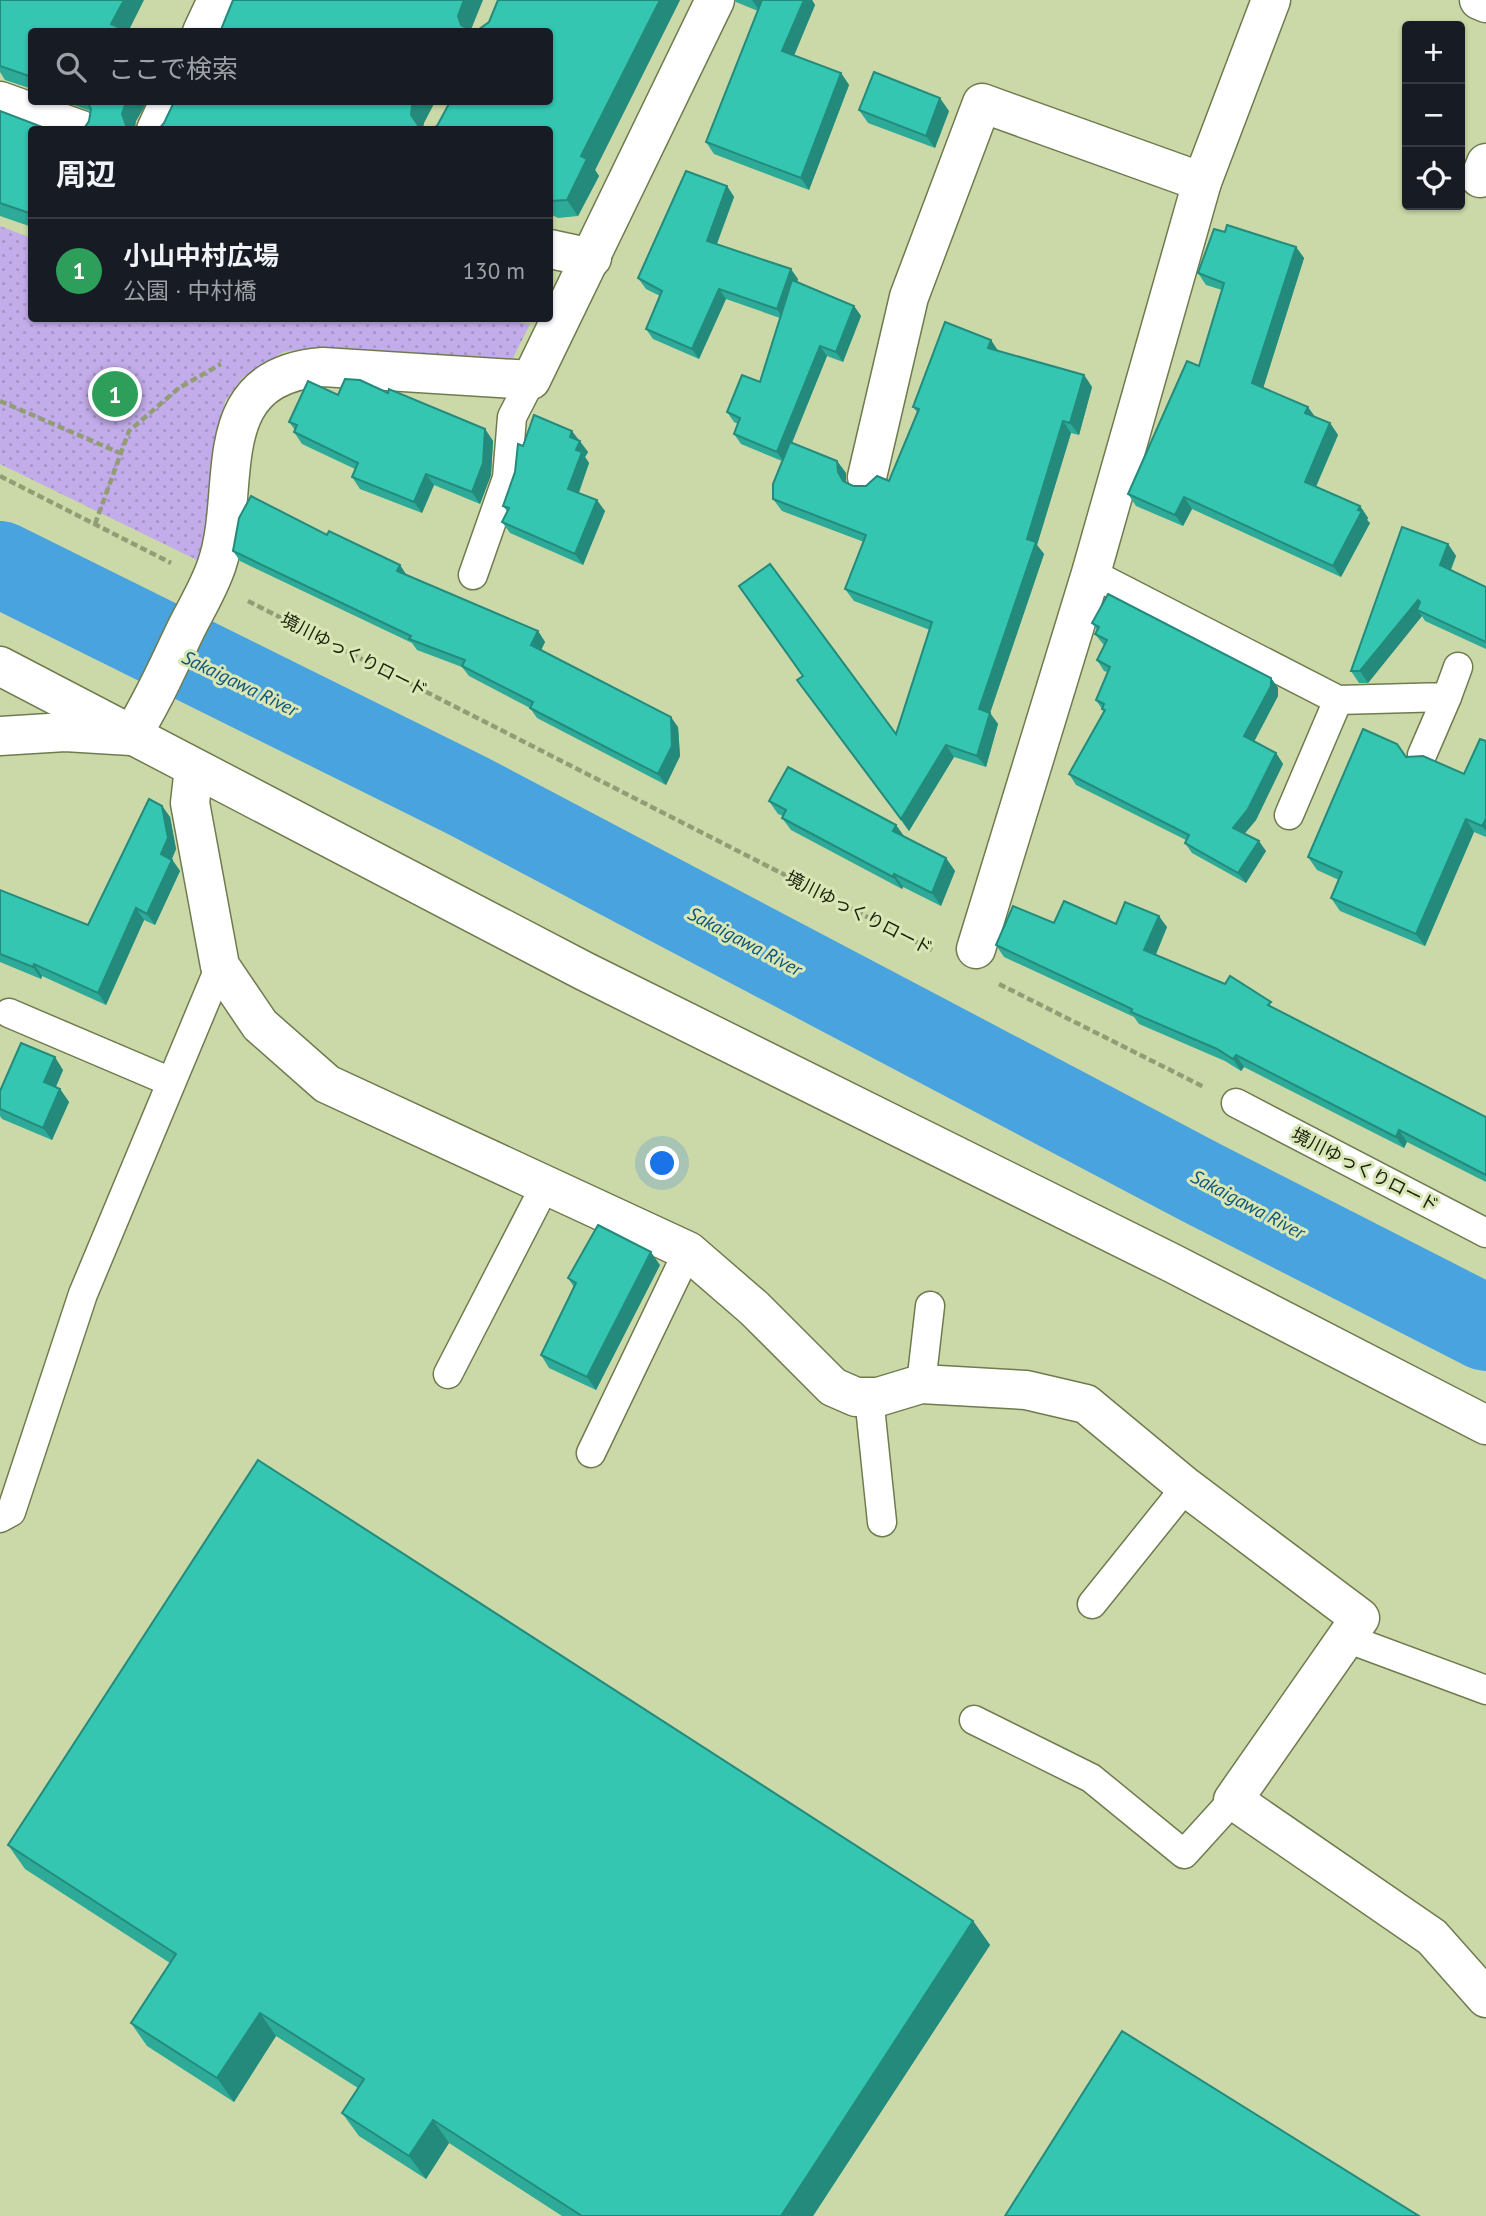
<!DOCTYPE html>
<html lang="ja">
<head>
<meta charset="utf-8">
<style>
  :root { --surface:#171b24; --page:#242831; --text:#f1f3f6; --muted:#9ea1a6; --line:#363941; --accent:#2563eb }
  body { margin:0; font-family:"PT Sans","Noto Sans JP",sans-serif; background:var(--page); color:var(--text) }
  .controls { position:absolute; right:21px; top:21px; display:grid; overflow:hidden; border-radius:7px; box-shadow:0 2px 5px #0004 }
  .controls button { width:63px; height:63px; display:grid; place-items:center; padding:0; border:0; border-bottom:2px solid var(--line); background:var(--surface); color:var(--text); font:35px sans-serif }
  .you { position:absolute; left:663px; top:1164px; width:24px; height:24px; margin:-18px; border:5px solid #fff; border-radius:50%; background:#1a73e8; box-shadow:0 0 0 10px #1a73e833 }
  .badge { display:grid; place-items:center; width:46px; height:46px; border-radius:50%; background:var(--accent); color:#fff; font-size:23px; font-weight:700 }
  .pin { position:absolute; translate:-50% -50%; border:4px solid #fff; box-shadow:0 2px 7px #0006 }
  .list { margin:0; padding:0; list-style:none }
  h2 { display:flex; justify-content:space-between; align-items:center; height:91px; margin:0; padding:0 28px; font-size:30px }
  h2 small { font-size:23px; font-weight:400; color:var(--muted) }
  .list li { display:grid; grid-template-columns:46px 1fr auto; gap:21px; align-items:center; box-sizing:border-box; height:105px; padding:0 28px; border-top:2px solid var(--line) }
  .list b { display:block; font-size:26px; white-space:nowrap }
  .list p { margin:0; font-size:23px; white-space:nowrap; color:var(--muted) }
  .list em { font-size:23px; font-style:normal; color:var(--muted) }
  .icon { flex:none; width:38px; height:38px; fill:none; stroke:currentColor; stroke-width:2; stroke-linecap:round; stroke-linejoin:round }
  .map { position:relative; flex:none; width:1486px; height:2216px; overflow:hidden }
  .search { position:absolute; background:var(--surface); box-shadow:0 2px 5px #0004; left:28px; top:28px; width:525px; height:77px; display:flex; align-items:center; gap:18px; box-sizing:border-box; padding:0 24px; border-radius:7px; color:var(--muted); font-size:26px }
  .panel { position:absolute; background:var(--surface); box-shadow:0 2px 5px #0004; left:28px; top:126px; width:525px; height:196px; border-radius:7px }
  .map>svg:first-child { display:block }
</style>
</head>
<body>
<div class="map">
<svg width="1486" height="2216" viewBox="0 0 1486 2216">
  <defs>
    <pattern id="grass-dots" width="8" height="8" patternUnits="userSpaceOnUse" patternTransform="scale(1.75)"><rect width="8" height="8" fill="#c2ace9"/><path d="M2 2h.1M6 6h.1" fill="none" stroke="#a694c7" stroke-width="1.8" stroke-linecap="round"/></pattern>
  </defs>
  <rect width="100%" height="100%" fill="#cbd9a8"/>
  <polygon fill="url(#grass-dots)" points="0,226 31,238 32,318 497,318 530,324 511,362 311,348 283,352 243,377 225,401 207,542 199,561 0,464"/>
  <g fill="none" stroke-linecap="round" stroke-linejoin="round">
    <polyline stroke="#49a3df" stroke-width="86" points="0,564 468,796 1202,1183 1486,1328"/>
    <g stroke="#6f7b4e" stroke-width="31">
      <g id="service">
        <polyline points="1091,573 1338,700 1289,815"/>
        <polyline points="473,575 507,478 512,417 531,380"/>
        <polyline points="1338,700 1447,697 1458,667"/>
        <polyline points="1422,755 1447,697"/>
        <polyline points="9,1013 171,1082"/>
        <polyline points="1236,1103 1486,1233"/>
        <polyline points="448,1374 546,1184"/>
        <polyline points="921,1384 930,1306"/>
        <polyline points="869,1397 882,1522"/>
        <polyline points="591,1453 688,1251"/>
        <polyline points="0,1518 11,1512 83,1294 220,966"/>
        <polyline points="1092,1604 1186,1487"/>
        <polyline points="1346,1638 1486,1690"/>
        <polyline points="974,1720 1091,1778 1184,1854 1233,1800"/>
      </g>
    </g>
    <g stroke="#6f7b4e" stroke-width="41">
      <g id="minor">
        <polyline points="1479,0 1486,3"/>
        <polyline points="202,32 217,0"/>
        <polyline points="0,101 81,130"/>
        <polyline points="156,130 169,102"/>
        <polyline points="1480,178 1486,163"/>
        <polyline points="550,249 592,258"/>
        <polyline points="867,477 909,297 982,103 1202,182"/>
        <polyline points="0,666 584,971 1172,1263 1486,1425"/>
        <path d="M0,736L65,732L131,736C153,702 169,664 187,627C197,607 210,586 217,564C243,487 203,376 323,367L531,380L715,0"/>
        <polyline points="194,768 190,803 220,966 260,1025 327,1084 688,1251 754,1308 833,1387 856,1397 878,1397 921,1384 1026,1390 1086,1404 1186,1487 1360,1618 1233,1800 1432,1937 1486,1998"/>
        <polyline points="976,949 1091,573 1202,182 1271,0"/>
      </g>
    </g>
    <g stroke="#929d76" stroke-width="4.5" stroke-dasharray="7 3.5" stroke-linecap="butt">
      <polyline points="0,401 120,453"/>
      <polyline points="0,476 171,563"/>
      <polyline points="95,524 129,431 179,388 221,364"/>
      <polyline points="248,601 932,950"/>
      <polyline points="999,984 1204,1087"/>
    </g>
    <use href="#service" stroke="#fff" stroke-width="28"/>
    <use href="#minor" stroke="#fff" stroke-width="38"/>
  </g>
  <g fill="#2daa98">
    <polygon points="0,0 32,32 32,89 5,80 0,72"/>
    <polygon points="498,0 680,0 595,170 599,176 578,216 558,218 550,214 550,130 437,126 489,22"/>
    <polygon points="735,0 812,0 815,5 794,55 841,73 849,85 809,190 714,154 706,142 758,11 736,2"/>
    <polygon points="66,102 147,102 136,121 89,121 90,111"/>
    <polygon points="859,110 949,111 935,148 868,123"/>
    <polygon points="0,111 32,130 32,227 0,216"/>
    <polygon points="727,186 734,197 717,244 798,279 797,282 854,306 861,316 843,362 827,356 792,443 837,461 846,473 846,482 853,486 866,486 889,481 917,412 913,407 999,351 1084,375 1092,387 1079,435 1071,433 1037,545 1044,554 990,713 998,724 986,767 954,757 909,831 805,691 896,734 930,630 854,601 845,589 864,542 782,511 773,499 782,461 741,444 734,434 738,424 734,422 727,412 760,382 780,318 726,299 699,359 653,339 646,329 660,296 646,289 638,278"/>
    <polygon points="1225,232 1296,247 1304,258 1263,388 1315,417 1330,423 1338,435 1316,487 1360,506 1368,518 1367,520 1370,523 1341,577 1192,509 1183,526 1136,506 1128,494 1199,366 1222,290 1206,285 1198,273"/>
    <polygon points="388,393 485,429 493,441 491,475 480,504 434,485 422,513 360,489 352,477 355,469 302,444 294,432 295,430 289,422 338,395"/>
    <polygon points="579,440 588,452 585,457 589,463 579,493 605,511 583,565 510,533 502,522 507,511 503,506 523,446"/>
    <polygon points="327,535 400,565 407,576 538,631 545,642 541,650 678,727 680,756 666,785 537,718 530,708 469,676 462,667 417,650 412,643 240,561 233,551"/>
    <polygon points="1448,544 1456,556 1451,570 1486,587 1486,649 1425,621 1422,616 1368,683 1359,683 1351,671"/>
    <polygon points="1092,623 1271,678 1278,688 1278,696 1254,742 1276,753 1283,764 1256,820 1244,834 1266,851 1246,883 1192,853 1185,843 1186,840 1076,785 1069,774 1104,712 1096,700 1107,672 1104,671 1097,660 1105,645 1103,644 1095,634 1097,630"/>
    <polygon points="1486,741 1486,837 1474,832 1425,946 1340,911 1331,898 1339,880 1317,870 1308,857 1464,774"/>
    <polygon points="769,801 896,825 904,836 946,858 955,871 941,906 903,887 902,889 791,830 782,818 783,816 778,814"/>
    <polygon points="162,806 170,817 176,849 172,859 180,871 155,925 144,920 106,1005 42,976 41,979 0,962 0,890 88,925"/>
    <polygon points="1054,923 1167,927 1155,955 1276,1009 1486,1117 1486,1182 1407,1142 1404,1148 1244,1067 1241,1071 1225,1061 1139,1024 1134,1017 1004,957 996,945"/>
    <polygon points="63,1070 56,1087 60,1089 69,1102 52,1140 2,1119 0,1116 0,1091"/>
    <polygon points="660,1265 596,1390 549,1368 541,1355 574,1287 568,1278"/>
    <polygon points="8,1845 973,1921 990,1945 813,2216 562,2216 449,2143 426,2179 359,2136 342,2113 358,2088 276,2036 234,2102 147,2046 131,2023 170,1963 25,1869"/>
  </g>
  <g fill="#248b7c">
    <polygon points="124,0 144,0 128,32 111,24"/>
    <polygon points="464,0 483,0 470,32 461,25 458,16"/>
    <polygon points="660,0 680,0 595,170 599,176 578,216 567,200 581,156"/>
    <polygon points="752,0 765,0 760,11"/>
    <polygon points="804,0 812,0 815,5 791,63 782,51"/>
    <polygon points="841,73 849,85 809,190 801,178"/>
    <polygon points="940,98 949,111 935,148 926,136"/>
    <polygon points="126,102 147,102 136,121 135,130 129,130 126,125 122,114"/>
    <polygon points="415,102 435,102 424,123 423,130 421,130 411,115 412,106"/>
    <polygon points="727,186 734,197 714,251 707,241"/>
    <polygon points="1296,247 1304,258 1261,395 1252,383"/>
    <polygon points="791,269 798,279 784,320 777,309"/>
    <polygon points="719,289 726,299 699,359 692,349"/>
    <polygon points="854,306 861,316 843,362 836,352"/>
    <polygon points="991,340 999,352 988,348"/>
    <polygon points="820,346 827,356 784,462 777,452"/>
    <polygon points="1084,375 1092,387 1079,435 1070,423"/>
    <polygon points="1308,407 1316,418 1305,413"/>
    <polygon points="1063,421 1071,433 1037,545 1044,554 990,713 998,724 986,767 977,756 979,709 1027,539"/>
    <polygon points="1330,423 1338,435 1313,493 1305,482"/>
    <polygon points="485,429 493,441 491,475 480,504 472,492"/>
    <polygon points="572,431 588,452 585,457 589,463 576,500 568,489 576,450 570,437"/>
    <polygon points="837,461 846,473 846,484 852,492 838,472"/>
    <polygon points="426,474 434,485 422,513 414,502"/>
    <polygon points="1184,497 1192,509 1183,526 1175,515"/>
    <polygon points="597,500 605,511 583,565 575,554"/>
    <polygon points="1360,506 1368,518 1367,520 1370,523 1341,577 1333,566"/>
    <polygon points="1448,544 1456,556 1448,576 1440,565"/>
    <polygon points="400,565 407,576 397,571"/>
    <polygon points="1418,600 1426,612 1417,610 1422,616 1368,683 1360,671"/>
    <polygon points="538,631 545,642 538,656 531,645"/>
    <polygon points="1271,678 1278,688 1278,696 1251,747 1244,736"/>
    <polygon points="671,717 678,727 680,756 666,785 658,774"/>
    <polygon points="946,745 954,757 909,831 901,819"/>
    <polygon points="1276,753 1283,764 1256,820 1241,838 1233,828"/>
    <polygon points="162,806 170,817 176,849 169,865 161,854"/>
    <polygon points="1466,819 1474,832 1425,946 1416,934"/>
    <polygon points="1486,819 1486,831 1482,826"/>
    <polygon points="896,825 905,838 893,831"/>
    <polygon points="1259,841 1266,851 1246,883 1238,873"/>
    <polygon points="946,858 955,871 941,906 932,893"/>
    <polygon points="172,860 180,871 155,925 147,914"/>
    <polygon points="894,874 903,887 902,889 893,877"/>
    <polygon points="136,908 144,920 106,1005 98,993"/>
    <polygon points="1159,916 1167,927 1153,962 1144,950"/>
    <polygon points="34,964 42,976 41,979 33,967"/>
    <polygon points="1236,1055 1244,1067 1241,1071 1233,1059"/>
    <polygon points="55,1057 63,1070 52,1095 44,1082"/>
    <polygon points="60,1089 69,1102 52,1140 43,1128"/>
    <polygon points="1399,1130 1407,1142 1404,1148 1396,1137"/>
    <polygon points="651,1252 660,1265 596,1390 587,1377"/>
    <polygon points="973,1921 990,1945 813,2216 781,2216"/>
    <polygon points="260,2013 276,2036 234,2102 217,2078"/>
    <polygon points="433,2120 449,2143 426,2179 409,2156"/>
  </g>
  <g fill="#34c6b1" stroke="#248b7c" stroke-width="2">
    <polygon points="0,0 124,0 111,24 129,32 32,32 32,77 0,66"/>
    <polygon points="233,0 464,0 458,16 461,25 475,32 220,32"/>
    <polygon points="498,0 660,0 581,156 587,159 567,200 550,201 550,130 429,130 437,126 450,102 550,102 550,32 475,32 489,22"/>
    <polygon points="762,0 804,0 782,51 841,73 801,178 706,142"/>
    <polygon points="874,72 940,98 926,136 859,110"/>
    <polygon points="87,102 126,102 122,114 126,125 131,130 83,130 89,121 91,109"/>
    <polygon points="174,102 415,102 412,106 411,115 420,128 427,130 158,130 164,123"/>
    <polygon points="0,111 50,130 32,130 32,214 0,203"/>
    <polygon points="686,171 727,186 707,241 791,269 777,309 719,289 692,349 646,329 662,291 638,278"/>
    <polygon points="1227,225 1296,247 1252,383 1308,407 1305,413 1330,423 1305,482 1360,506 1358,510 1362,511 1333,566 1184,497 1175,515 1128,494 1187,361 1199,366 1224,283 1198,273 1214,229 1225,232"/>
    <polygon points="792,280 854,306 836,352 820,346 777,452 734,434 740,418 727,412 742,375 760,382"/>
    <polygon points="945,322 991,340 988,348 1084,375 1070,423 1063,421 1027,539 1036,542 979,709 990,713 977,756 946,745 901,819 797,680 803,676 739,586 770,564 896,734 932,622 845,589 866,535 773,499 773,484 790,442 837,461 838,472 843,481 853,486 866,486 877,476 889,481 919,409 913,407"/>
    <polygon points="345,379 360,380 388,393 389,389 485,429 483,463 472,492 426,474 414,502 352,477 358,463 294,432 297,425 289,422 308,381 338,395"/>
    <polygon points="534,415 572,431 570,437 580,441 576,450 582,452 568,489 597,500 575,554 502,522 509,508 503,506 515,472 518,444 523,446"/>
    <polygon points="251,496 327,535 329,531 400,565 397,571 538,631 531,645 671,717 672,746 658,774 530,708 533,702 462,666 465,660 409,639 411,636 233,551 239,518"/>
    <polygon points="1402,527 1448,544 1440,565 1486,587 1486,642 1417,610 1420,602 1418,600 1360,671 1351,671"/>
    <polygon points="1108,594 1271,678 1271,686 1244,736 1276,753 1248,809 1233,828 1259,841 1238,873 1185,843 1189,835 1069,774 1105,710 1102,709 1104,704 1096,700 1110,667 1097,660 1107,640 1095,634 1099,627 1092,623"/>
    <polygon points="1363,729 1397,744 1406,757 1423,756 1464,774 1480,739 1486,741 1486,819 1482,826 1466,819 1416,934 1331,898 1342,872 1308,857"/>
    <polygon points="788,767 896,825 893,831 946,858 932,893 894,874 893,877 782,818 786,810 769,801"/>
    <polygon points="149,799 162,806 168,838 161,854 172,860 147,914 136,908 98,993 34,964 33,967 0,954 0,890 88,925"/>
    <polygon points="1064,901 1116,924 1125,902 1159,916 1144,950 1225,984 1230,976 1271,1002 1268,1005 1486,1117 1486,1175 1399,1130 1396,1137 1236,1055 1233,1059 1217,1049 1131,1012 1132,1009 996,945 1013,906 1054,923"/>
    <polygon points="21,1043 55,1057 44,1082 60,1089 43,1128 0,1109 0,1091"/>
    <polygon points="598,1225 651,1252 587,1377 541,1355 576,1283 568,1278"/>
    <polygon points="258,1460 973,1921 781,2216 582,2216 433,2120 409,2156 342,2113 364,2079 260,2013 217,2078 131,2023 176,1954 8,1845"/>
    <polygon points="1122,2031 1419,2216 1005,2216"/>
  </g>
  <g text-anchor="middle" stroke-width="6" stroke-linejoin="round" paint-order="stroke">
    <g font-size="18" fill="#1a1f0c" stroke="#d8e7b5">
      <text transform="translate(354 655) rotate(27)" y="6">境川ゆっくりロード</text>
      <text transform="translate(859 913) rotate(27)" y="6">境川ゆっくりロード</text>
      <text transform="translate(1365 1170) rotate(27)" y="6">境川ゆっくりロード</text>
    </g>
    <g font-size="19" font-style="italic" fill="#0f537b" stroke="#d8e7b5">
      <text transform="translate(240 683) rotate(26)" y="7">Sakaigawa River</text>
      <text transform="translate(745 941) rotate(28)" y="7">Sakaigawa River</text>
      <text transform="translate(1248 1204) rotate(28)" y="7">Sakaigawa River</text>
    </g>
  </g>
</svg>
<div class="controls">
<button>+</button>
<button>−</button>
<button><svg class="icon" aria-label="locate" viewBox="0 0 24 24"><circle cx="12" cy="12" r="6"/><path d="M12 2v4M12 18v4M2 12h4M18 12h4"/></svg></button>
</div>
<div class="you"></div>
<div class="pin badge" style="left:115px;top:394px;background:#2e9e5b">1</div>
<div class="search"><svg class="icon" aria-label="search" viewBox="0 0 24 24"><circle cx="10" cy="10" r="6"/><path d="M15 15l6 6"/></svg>ここで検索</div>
<section class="panel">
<h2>周辺<small></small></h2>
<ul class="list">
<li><span class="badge" style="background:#2e9e5b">1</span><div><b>小山中村広場</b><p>公園 · 中村橋</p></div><em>130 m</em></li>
</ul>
</section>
</div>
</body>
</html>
